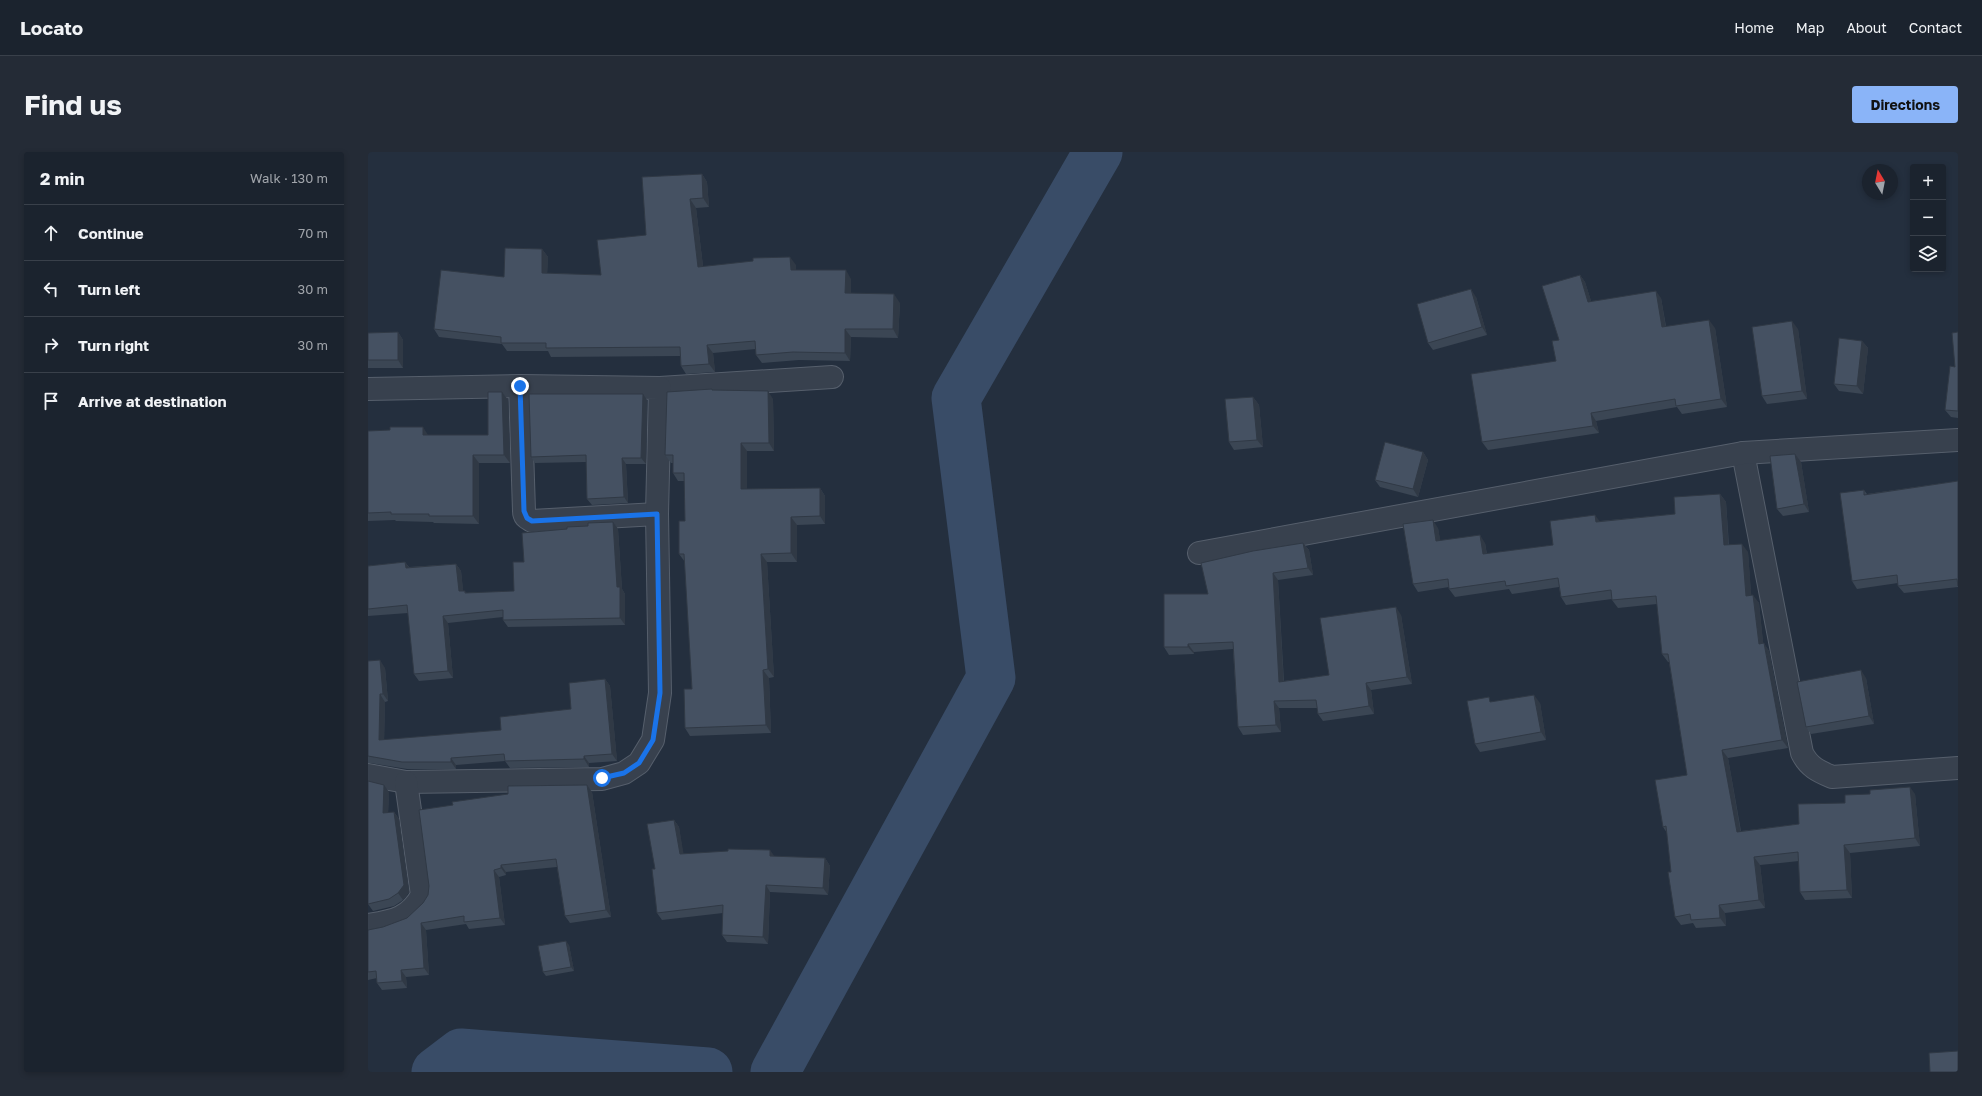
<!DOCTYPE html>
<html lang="en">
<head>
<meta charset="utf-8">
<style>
  :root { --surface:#1b232e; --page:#242b36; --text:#f1f3f6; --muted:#a0a4aa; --line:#39404a; --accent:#8ab4f8 }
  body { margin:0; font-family:"Golos Text",sans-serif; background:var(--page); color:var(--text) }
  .controls { position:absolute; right:12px; top:12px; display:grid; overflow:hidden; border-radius:4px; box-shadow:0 2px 6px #0003 }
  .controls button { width:36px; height:36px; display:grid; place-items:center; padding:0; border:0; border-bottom:1px solid var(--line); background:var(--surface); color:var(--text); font:20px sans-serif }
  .compass { position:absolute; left:1494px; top:12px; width:36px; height:36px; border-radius:50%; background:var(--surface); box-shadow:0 2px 6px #0003; rotate:350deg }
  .stop { position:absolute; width:12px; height:12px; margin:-9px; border:3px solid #1a73e8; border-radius:50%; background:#fff }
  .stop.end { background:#1a73e8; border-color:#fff; box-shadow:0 1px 4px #0008 }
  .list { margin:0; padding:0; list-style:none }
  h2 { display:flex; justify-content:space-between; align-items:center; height:52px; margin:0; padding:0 16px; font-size:17px }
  h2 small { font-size:13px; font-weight:400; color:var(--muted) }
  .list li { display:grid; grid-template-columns:26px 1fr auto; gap:12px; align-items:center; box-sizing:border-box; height:56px; padding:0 16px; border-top:1px solid var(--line) }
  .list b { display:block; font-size:15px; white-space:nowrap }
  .list em { font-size:13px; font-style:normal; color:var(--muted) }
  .icon { flex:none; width:22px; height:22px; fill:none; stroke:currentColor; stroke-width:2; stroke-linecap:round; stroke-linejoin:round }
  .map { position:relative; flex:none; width:1590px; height:920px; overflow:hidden; border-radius:4px }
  header { display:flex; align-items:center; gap:24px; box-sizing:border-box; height:56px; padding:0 20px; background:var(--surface); border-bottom:1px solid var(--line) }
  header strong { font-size:19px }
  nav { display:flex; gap:22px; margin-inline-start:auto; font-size:14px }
  .intro { display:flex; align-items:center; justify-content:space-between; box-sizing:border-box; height:96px; padding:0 24px }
  h1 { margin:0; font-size:28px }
  .button { padding:10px 18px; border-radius:4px; background:var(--accent); color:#111; font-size:14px; font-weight:700 }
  main { display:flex; gap:24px; padding:0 24px }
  aside { flex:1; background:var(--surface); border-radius:4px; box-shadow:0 2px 6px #0003 }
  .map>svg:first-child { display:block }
</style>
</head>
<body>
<header>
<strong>Locato</strong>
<nav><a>Home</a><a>Map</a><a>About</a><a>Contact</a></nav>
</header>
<div class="intro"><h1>Find us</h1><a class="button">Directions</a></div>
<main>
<aside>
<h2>2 min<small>Walk · 130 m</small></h2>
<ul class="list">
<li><svg class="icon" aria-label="ahead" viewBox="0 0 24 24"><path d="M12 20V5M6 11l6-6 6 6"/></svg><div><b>Continue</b></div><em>70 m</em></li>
<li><svg class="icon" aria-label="left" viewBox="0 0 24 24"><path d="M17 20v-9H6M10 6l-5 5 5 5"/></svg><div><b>Turn left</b></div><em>30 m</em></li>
<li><svg class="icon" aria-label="right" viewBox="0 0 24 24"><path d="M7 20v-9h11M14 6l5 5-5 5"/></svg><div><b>Turn right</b></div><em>30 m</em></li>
<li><svg class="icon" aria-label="arrive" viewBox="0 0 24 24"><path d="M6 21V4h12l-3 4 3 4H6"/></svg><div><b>Arrive at destination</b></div></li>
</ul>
</aside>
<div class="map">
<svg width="1590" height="920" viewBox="0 0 1590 920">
  <rect width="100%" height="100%" fill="#242f3e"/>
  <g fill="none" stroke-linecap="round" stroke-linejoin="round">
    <g stroke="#394c67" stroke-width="49">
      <polyline points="68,920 93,901 340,920"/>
      <polyline points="407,920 623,526 588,246 730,0"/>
    </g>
    <g stroke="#565f6c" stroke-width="24">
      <g id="street">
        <path d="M152,234L156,359C156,365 159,366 164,369L289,362"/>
        <polyline points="292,236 464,225"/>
        <polyline points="0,237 152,234 292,236 289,362 292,541 285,588 271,611 256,621 234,627 38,630 0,623"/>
        <path d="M1375,301L1434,601C1441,615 1450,619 1464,625L1590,616"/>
        <polyline points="831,401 1375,301 1590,288"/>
        <path d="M0,773C24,769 41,767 54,743L38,630"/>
      </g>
    </g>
    <use href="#street" stroke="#38414e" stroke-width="22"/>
  </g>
  <g fill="#3b4654">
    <polygon points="334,22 339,30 341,55 328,56 335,114 428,113 428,118 483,127 483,141 532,151 530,186 483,185 482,209 431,208 394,211 388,203 388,197 345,201 347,220 318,222 313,214 312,204 183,205 180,199 139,199 134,192 71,185 66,177 136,125 174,97 180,105 179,121 233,123 278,83"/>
    <polygon points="1212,123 1217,130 1223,149 1293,146 1298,174 1347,176 1359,255 1314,262 1309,255 1228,269 1231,281 1120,298 1114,290 1188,209 1191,188"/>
    <polygon points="1108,145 1119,183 1065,198 1060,191"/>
    <polygon points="1430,177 1439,247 1399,252 1394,244"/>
    <polygon points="30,180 35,188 35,216 0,216 0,181"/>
    <polygon points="1590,180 1590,266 1583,265 1577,258 1587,215"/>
    <polygon points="1494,189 1500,196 1495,242 1471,239 1466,232"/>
    <polygon points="344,237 345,238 405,247 406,299 379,299 379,337 452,336 457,344 457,372 429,373 429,410 399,410 406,525 401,526 403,581 322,584 317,576 324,537 317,410 311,402 317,369 317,329 310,329 305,321 305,311 303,311 297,303"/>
    <polygon points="134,240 140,248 142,311 111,311 111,372 66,371 65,370 28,369 27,368 0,369 0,279 60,283 120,283"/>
    <polygon points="885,245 891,253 895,295 866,298 861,290"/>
    <polygon points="279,248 278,312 258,312 260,351 224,353 219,347 218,310 167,311 163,305"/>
    <polygon points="1055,300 1060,308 1050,345 1012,335 1007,328"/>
    <polygon points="1433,310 1441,360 1415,364 1409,357"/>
    <polygon points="1590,329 1590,435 1536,441 1530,434 1530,431 1489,437 1484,429 1496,338 1499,342"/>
    <polygon points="1352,342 1358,350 1361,393 1380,400 1383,443 1391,451 1395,491 1401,499 1420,596 1360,606 1373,679 1431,672 1477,651 1547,642 1552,694 1482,701 1484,746 1437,748 1432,740 1431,709 1392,713 1397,756 1357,761 1358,774 1328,776 1325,771 1313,773 1307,765 1303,720 1299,681 1295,675 1319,623 1301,510 1300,510 1294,502 1289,452 1250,456 1244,448 1244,447 1198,453 1193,445 1191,435 1144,442 1141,437 1087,445 1081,437 1081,435 1050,440 1045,432 1070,376 1072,389 1117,391 1119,402 1185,393 1232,369 1307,362"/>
    <polygon points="245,370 250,377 254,437 257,442 257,473 140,475 135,468 135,465 80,471 85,526 51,529 46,522 40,461 0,464 0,414 37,410 41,415 88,412 93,419 95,439 99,441 146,439 156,410 199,377"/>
    <polygon points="935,391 941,398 945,423 910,428 916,529 961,523 1033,463 1044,532 1003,538 1006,562 955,569 950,562 949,556 911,556 913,580 875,583 870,575 865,497 826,500 826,502 801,503 796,495 840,442"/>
    <polygon points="0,509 17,516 20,549 17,550 16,588 133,578 203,557 237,527 242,534 249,609 221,611 221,615 142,616 137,609 88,613 88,617 39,617 2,611 0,611"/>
    <polygon points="1498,526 1506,572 1443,582 1438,575"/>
    <polygon points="1124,550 1172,551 1178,588 1112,600 1107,592"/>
    <polygon points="21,640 20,660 26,660 31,667 41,740 35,748 26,754 5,759 0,752"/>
    <polygon points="224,640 243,765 202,771 197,764 189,715 138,720 138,723 131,725 137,773 101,777 98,772 58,778 61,823 38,825 39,836 14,838 9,831 9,826 0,828 0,778 15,775 39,766"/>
    <polygon points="306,668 311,675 315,702 457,706 462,714 460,743 402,740 400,792 359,790 354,783 355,761 294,768 289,761 287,717"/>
    <polygon points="201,793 206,819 178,824 175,820"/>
  </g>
  <g fill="#303945">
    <polygon points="334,22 339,30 341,55 335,46"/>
    <polygon points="322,47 328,56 336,123 330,115"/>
    <polygon points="174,97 180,105 179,129 174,121"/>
    <polygon points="422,105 428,113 428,126 423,118"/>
    <polygon points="478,118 483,127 483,149 477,141"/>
    <polygon points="1212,123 1217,130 1226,158 1220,150"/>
    <polygon points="1103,137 1108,145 1119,183 1114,175"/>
    <polygon points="1288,139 1293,146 1299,183 1294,175"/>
    <polygon points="526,142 532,151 530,186 525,177"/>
    <polygon points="1341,168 1347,176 1359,255 1353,247"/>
    <polygon points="1424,169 1430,177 1439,247 1434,239"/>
    <polygon points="477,177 483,185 482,209 477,201"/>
    <polygon points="30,180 35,188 35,216 30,208"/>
    <polygon points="1494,189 1500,196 1495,242 1489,234"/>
    <polygon points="339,193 345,201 347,220 341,212"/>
    <polygon points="400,239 405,247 406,299 401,291"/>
    <polygon points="134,240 140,248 142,311 136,303"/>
    <polygon points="275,242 279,248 278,312 273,306"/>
    <polygon points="885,245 891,253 895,295 889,288"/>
    <polygon points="1223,261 1228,269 1231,281 1225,274"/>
    <polygon points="55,275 60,283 55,283"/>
    <polygon points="373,291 379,299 379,345 373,337"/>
    <polygon points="1055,300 1060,308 1050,345 1045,337"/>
    <polygon points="1427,302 1433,310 1441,360 1436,352"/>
    <polygon points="105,303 111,311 111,372 105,364"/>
    <polygon points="254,306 258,312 260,351 256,345"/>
    <polygon points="452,336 457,344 457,372 452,364"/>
    <polygon points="1352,342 1358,350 1361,401 1356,393"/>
    <polygon points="1227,363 1233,371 1228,370"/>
    <polygon points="423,365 429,373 429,410 423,401"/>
    <polygon points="1065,368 1070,376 1074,397 1068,389"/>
    <polygon points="245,370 250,377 254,437 257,442 257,473 252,466 249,435"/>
    <polygon points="1112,383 1117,391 1120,410 1115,402"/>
    <polygon points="935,391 941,398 945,423 940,416"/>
    <polygon points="1374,392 1380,400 1384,452 1378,444"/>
    <polygon points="393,402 399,410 406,525 400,517"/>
    <polygon points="37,410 42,417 38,416"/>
    <polygon points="88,412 93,419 96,446 91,439"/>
    <polygon points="905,421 910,428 916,537 911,530"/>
    <polygon points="1385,443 1391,451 1396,499 1391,492"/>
    <polygon points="1028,455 1033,463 1044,532 1039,525"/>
    <polygon points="75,464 80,471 85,526 80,519"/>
    <polygon points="1396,491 1401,499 1420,596 1414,588"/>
    <polygon points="820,492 826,500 826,502 820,495"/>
    <polygon points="12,508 17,516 20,549 15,542"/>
    <polygon points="395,518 401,526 403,581 398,573"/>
    <polygon points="1493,518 1498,526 1506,572 1501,564"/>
    <polygon points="237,527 242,534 249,609 244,602"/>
    <polygon points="998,531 1003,538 1006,562 1001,554"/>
    <polygon points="12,542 17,550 16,596 11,588"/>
    <polygon points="1166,543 1172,551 1178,588 1173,580"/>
    <polygon points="906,549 911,556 913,580 908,573"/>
    <polygon points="1354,598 1360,606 1374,688 1369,680"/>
    <polygon points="216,604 221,611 221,615 216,607"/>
    <polygon points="83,606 88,613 88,617 83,610"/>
    <polygon points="16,633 21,640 20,668 15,661"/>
    <polygon points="219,633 224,640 243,765 238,758"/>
    <polygon points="1542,635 1547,642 1552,694 1547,686"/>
    <polygon points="26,660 31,667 41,740 35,748 30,741"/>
    <polygon points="306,668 311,675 317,710 312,702"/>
    <polygon points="1476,693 1482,701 1484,746 1479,738"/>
    <polygon points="402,698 407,705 402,704"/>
    <polygon points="1386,705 1392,713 1397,756 1391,748"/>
    <polygon points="457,706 462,714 460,743 455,736"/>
    <polygon points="133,713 138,720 138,723 133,716"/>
    <polygon points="126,718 131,725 137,773 132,766"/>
    <polygon points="398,733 402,740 400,792 395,785"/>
    <polygon points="1351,753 1357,761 1358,774 1352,766"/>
    <polygon points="53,771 58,778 61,823 56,816"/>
    <polygon points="198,789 201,793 206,819 203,815"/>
    <polygon points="33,818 38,825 39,836 34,829"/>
  </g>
  <g fill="#455162" stroke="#303945">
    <polygon points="334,22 335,46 322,47 330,115 385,109 385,106 422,105 423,118 478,118 477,141 526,142 525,177 477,177 477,201 425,200 388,203 387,189 339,193 341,212 313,214 312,195 178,196 178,191 133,191 133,185 66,177 73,118 136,125 137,96 174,97 174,121 233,123 229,88 278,83 274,25"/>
    <polygon points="1212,123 1220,150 1288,139 1294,175 1341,168 1353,247 1308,254 1307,247 1223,261 1225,274 1114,290 1103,222 1188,209 1184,189 1191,188 1174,134"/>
    <polygon points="1103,137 1114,175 1060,191 1049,152"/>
    <polygon points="1424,169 1434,239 1394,244 1384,175"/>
    <polygon points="30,180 30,208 0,208 0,181"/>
    <polygon points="1590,180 1590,259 1577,258 1582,214 1587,215 1584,181"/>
    <polygon points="1471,186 1494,189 1489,234 1466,232"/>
    <polygon points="344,237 344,238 400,239 401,291 373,291 373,337 452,336 452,364 423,365 423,401 393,402 400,517 395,518 398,573 317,576 316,537 324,537 316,402 311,402 311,369 317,369 316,321 305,321 305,303 297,303 299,240"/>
    <polygon points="120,240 134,240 136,303 105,303 105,364 61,364 61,362 23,362 23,360 0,361 0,279 22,278 22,275 55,275 55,283 120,283"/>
    <polygon points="161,242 275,242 273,306 254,306 256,345 219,347 218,303 163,305"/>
    <polygon points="885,245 889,288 861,290 857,247"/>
    <polygon points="1017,290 1055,300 1045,337 1007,328"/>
    <polygon points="1427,302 1436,352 1409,357 1402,304"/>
    <polygon points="1590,329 1590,434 1589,427 1530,434 1529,423 1484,429 1472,341 1496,338 1496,343"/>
    <polygon points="1352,342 1356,393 1374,392 1378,444 1385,443 1391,492 1396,491 1414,588 1354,598 1369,680 1431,672 1430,652 1477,651 1477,643 1502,642 1502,638 1542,635 1547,686 1476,693 1479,738 1432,740 1430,700 1386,705 1391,748 1351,753 1352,766 1323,768 1322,762 1307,765 1300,720 1303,720 1298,674 1295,675 1287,628 1319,623 1300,502 1294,502 1288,444 1244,448 1243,438 1193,445 1190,426 1138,434 1137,429 1081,437 1080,427 1045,432 1035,372 1065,368 1068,389 1112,383 1115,402 1185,393 1182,369 1227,363 1228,370 1307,362 1306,345"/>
    <polygon points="245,370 249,435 252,435 252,466 135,468 135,458 75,464 80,519 46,522 39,453 0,457 0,414 37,410 38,416 88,412 91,439 97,439 97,441 146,439 145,410 156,410 154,381 199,377 199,375 220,374 220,371"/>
    <polygon points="935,391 940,416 905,421 911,530 961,523 952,466 1028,455 1039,525 998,531 1001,554 950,562 948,548 906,549 908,573 870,575 865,490 820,492 820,495 796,495 796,442 840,442 833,411 885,399"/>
    <polygon points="12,508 15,542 12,542 11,588 133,578 132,565 203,557 201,531 237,527 244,602 216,604 216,607 137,609 136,602 83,606 83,610 34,610 0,604 0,509"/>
    <polygon points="1493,518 1501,564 1438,575 1429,530"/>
    <polygon points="1166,543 1173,580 1107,592 1099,549 1121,545 1122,550"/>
    <polygon points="0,629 16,633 15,661 26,660 36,733 30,741 21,747 0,752"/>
    <polygon points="219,633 238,758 197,764 188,707 133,713 133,716 126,718 132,766 96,770 96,764 53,771 56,816 33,818 34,829 9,831 8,819 0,820 0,778 15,775 39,766 55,751 60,743 61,734 51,658 85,653 84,650 140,642 140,634"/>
    <polygon points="306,668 312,702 360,699 360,697 402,698 402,704 457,706 455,736 398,733 395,785 354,783 355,753 289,761 284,717 287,717 279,672"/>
    <polygon points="198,789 203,815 175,820 170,794"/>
    <polygon points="1590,899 1590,920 1562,920 1561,901"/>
  </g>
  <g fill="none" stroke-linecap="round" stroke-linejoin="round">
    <polyline stroke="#1a73e8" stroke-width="5" points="152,234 156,359 159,366 164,369 289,362 292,541 285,588 271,611 256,621 234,626"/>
  </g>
</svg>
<div class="controls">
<button>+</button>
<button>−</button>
<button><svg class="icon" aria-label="layers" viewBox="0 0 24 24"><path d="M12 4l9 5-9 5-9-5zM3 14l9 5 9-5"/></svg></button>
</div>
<svg class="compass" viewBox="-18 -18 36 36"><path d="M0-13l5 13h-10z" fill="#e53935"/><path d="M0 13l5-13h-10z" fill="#a0a4aa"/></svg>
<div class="stop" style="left:234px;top:626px"></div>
<div class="stop end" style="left:152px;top:234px"></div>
</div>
</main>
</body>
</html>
